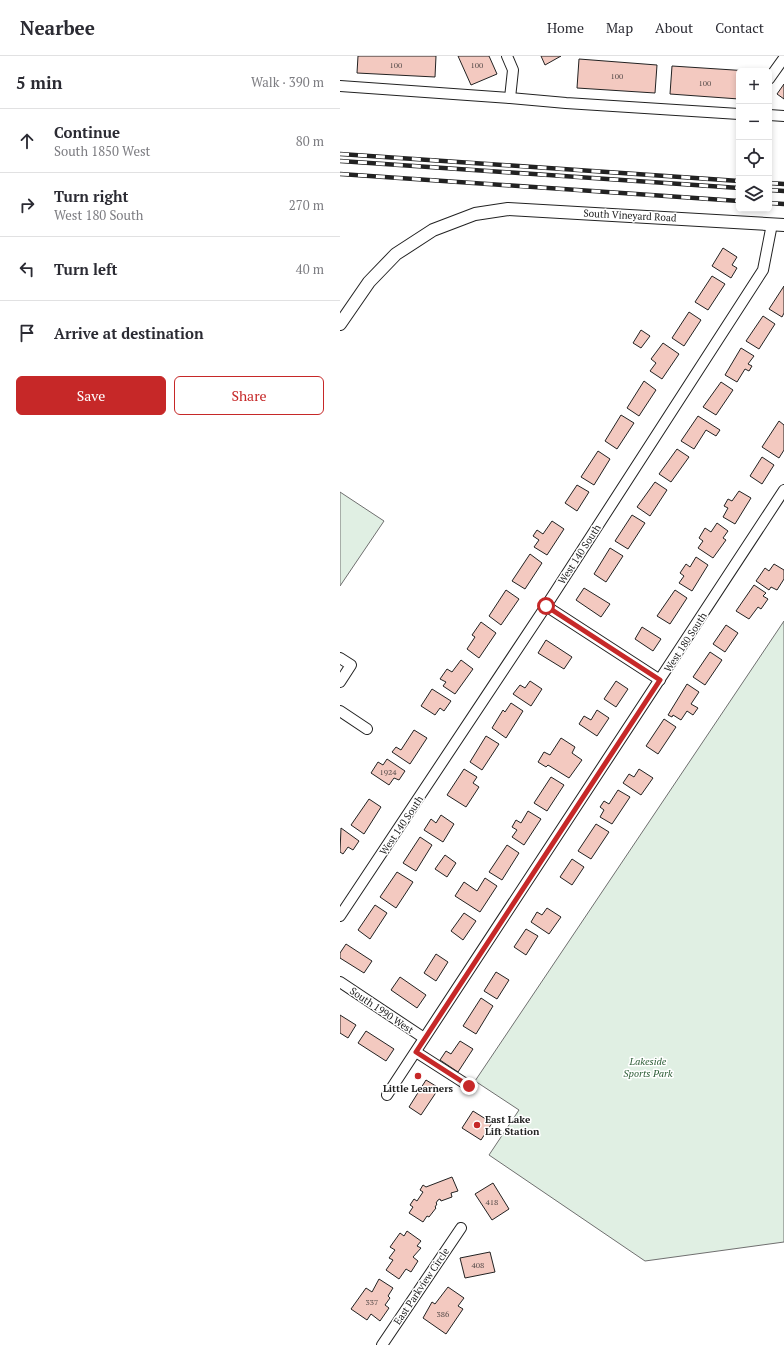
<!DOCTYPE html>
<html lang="en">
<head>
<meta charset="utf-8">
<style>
  :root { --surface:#fff; --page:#f2f2f3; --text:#2b2b33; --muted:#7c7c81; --line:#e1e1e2; --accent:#c62828 }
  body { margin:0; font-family:"PT Serif",serif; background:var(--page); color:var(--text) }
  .controls { position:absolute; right:12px; top:12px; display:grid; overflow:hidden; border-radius:6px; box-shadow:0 2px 6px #0003 }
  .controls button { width:36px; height:36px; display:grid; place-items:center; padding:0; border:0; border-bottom:1px solid var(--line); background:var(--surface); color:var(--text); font:20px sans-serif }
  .stop { position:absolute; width:12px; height:12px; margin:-9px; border:3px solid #c62828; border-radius:50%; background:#fff }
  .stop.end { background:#c62828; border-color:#fff; box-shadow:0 1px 4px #0008 }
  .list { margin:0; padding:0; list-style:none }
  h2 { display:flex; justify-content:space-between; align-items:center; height:52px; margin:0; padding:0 16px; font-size:17px }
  h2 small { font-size:13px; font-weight:400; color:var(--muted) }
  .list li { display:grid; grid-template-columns:26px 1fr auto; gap:12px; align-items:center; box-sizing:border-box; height:64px; padding:0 16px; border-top:1px solid var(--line) }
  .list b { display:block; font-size:15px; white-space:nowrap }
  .list p { margin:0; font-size:13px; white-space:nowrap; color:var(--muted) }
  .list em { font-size:13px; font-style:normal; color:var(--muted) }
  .actions { display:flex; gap:8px; padding:12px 16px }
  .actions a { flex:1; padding:9px 0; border:1px solid var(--accent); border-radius:6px; text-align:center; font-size:14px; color:var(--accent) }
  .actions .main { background:var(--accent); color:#fff }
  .icon { flex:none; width:22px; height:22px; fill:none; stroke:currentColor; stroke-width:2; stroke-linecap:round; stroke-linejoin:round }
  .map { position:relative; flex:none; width:444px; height:1289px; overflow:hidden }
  header { display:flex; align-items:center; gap:24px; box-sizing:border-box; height:56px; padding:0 20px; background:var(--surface); border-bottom:1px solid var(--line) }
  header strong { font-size:19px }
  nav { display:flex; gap:22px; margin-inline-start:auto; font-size:14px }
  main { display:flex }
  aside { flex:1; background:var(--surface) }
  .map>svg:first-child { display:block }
</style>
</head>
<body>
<header>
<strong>Nearbee</strong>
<nav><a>Home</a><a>Map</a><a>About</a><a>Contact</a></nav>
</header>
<main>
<aside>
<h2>5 min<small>Walk · 390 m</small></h2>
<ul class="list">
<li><svg class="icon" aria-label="ahead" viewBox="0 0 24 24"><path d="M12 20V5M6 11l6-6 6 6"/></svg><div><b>Continue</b><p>South 1850 West</p></div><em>80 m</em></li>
<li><svg class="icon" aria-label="right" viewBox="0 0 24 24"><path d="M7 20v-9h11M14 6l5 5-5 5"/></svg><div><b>Turn right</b><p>West 180 South</p></div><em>270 m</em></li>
<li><svg class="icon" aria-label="left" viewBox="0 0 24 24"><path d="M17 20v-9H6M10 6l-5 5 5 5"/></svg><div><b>Turn left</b></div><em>40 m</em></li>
<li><svg class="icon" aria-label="arrive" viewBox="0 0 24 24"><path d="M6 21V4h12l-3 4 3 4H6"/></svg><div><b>Arrive at destination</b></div></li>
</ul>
<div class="actions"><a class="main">Save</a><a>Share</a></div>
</aside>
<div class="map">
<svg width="444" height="1289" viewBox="0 0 444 1289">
  <rect width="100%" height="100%" fill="#fff"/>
  <g fill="#e0efe3" stroke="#6f6f6f">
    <polygon points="0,436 44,465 0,530"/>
    <polygon points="444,565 444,1186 305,1205 149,1099 179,1054 135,1025"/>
  </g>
  <g fill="#f3c9c0" stroke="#222">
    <polygon points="18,0 96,0 95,21 17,17"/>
    <polygon points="118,0 149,0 157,18 131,29"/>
    <polygon points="201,0 221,0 205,9"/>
    <polygon points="239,3 317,9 315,37 237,32"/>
    <polygon points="332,10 409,15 399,15 399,43 330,38"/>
    <polygon points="444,28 444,43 437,38"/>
    <polygon points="383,192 397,201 392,209 397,212 391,222 372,210"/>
    <polygon points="372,220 385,228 368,254 355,246"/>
    <polygon points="444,230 444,257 442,261 429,253"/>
    <polygon points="349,256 361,264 344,290 332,282"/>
    <polygon points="423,260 435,268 419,293 406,285"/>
    <polygon points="301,274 310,280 301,292 293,287"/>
    <polygon points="323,287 339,298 322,323 310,315 316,307 311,303"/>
    <polygon points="401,292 414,300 408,308 412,310 409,315 405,313 397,326 385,319"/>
    <polygon points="304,325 316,334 299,360 287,352"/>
    <polygon points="381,326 393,334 376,359 363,351"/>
    <polygon points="281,359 294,367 277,393 265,385"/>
    <polygon points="358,360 380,374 376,380 366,374 354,393 341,385"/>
    <polygon points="439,365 444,369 444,394 439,402 422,391"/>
    <polygon points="337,393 349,401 331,426 319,418"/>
    <polygon points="258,395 270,403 254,429 241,421"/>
    <polygon points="422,401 434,409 422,428 410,420"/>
    <polygon points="315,426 327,434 310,460 297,451"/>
    <polygon points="237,429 249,436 237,455 225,447"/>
    <polygon points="399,435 411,442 395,468 383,461 388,452 384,450 388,443 392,445"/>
    <polygon points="292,459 305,467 288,493 275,485"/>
    <polygon points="212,465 224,473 207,499 194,491 199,484 193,480 197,474 203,478"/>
    <polygon points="377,467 388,475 383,482 386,484 373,502 358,492 363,485 359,482 365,472 371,476"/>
    <polygon points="270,492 283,500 266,526 254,518"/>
    <polygon points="190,498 202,507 185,533 172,525"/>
    <polygon points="356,501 368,509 352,535 339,527 344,520 340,517 346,508 350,511"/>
    <polygon points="434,508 444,514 444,523 437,534 431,531 429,534 416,525 425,512 429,515"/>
    <polygon points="414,529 426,537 423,540 428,543 421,553 418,551 409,563 396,555"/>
    <polygon points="244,532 270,548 261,561 236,544"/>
    <polygon points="166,534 179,543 161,569 149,560"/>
    <polygon points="335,534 347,542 330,568 317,560"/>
    <polygon points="141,566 156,577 139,602 127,593 135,581 132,579"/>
    <polygon points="386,569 398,577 385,596 373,588"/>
    <polygon points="302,571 321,583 313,595 295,583"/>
    <polygon points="206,584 232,601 224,613 198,597"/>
    <polygon points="370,596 382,604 365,629 353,621"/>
    <polygon points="121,604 133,613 115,638 103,630 106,626 100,623 107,613 112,616"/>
    <polygon points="190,625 202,633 191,650 173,638 180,629 185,632"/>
    <polygon points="276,625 288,633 276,651 264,643"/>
    <polygon points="347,628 359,636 351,648 358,652 353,659 347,655 341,664 333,659 332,661 328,659"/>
    <polygon points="92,633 111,645 104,655 100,652 95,659 81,650"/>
    <polygon points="171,647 183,655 166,682 152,672 163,654 165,656"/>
    <polygon points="257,654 269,662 257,680 239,668 244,660 251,664"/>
    <polygon points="324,663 336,671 318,698 306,690"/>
    <polygon points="74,674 87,682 70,708 52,696 56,691 61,694"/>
    <polygon points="146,680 159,688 142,714 130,706"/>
    <polygon points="221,682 235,691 232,697 242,704 229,722 208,709 206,711 198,706 204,696 210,699"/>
    <polygon points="47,703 65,715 59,724 54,722 49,729 31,717 38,706 43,709"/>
    <polygon points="124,713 137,721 133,727 139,731 126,751 107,739"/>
    <polygon points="299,713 313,722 301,739 283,727 289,718 294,721"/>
    <polygon points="211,721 224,729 207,755 194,747"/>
    <polygon points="278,734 290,741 272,768 260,761 264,754 260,751 264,745 269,748"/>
    <polygon points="29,743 41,751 24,778 11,769"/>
    <polygon points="188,755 201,763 184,789 172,781 177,774 172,771 176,764 181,767"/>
    <polygon points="101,759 114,768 103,786 84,774 91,763 96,767"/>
    <polygon points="256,768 269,776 251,803 238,795"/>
    <polygon points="1,772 19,785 13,794 8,791 3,798 0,796"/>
    <polygon points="80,781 92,789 76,815 63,807"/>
    <polygon points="167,789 179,797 162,824 149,816"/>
    <polygon points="105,799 116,807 107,821 95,813"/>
    <polygon points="232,803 244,811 232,829 220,821"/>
    <polygon points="57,816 73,826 56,852 40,841"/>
    <polygon points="145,822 157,830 140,856 115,840 124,826 137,835"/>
    <polygon points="35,849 47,857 30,883 18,874"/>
    <polygon points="207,852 221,861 209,878 191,866 197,856 202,859"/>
    <polygon points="124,857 136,865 123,884 111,875"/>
    <polygon points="186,873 198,880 186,899 174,891"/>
    <polygon points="6,888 32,905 24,917 0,902 0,897"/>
    <polygon points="96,898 108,906 96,925 84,917"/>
    <polygon points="156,916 169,924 157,943 144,935"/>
    <polygon points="60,921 86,939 77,952 51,934"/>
    <polygon points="141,942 153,950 136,978 123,970"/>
    <polygon points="0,959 16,969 8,982 0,977"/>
    <polygon points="26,975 54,993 46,1005 18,987"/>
    <polygon points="120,985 133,993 118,1016 100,1004 106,995 111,998"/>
    <polygon points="86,1024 99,1032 81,1059 69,1051"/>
    <polygon points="133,1055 152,1067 141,1084 122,1072"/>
    <polygon points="112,1121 118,1135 111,1137 112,1141 101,1145 100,1143 98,1144 96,1147 97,1148 95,1151 96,1152 89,1161 87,1160 83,1166 69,1157 73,1151 70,1149 74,1143 77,1145 83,1136 80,1134 83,1129 86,1131"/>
    <polygon points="153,1127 169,1153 152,1164 135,1138"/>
    <polygon points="67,1175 81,1185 77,1190 81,1192 73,1201 78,1205 71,1216 66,1213 59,1223 46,1214 53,1204 49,1202 55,1194 50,1191 60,1177 64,1180"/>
    <polygon points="150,1196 155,1216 125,1222 120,1202"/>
    <polygon points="39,1223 53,1232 48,1240 50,1242 45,1249 49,1252 40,1265 31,1258 27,1264 11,1253 26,1232 32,1236"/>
    <polygon points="108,1231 124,1242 118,1250 123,1253 106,1278 83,1262 92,1246 95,1248"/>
  </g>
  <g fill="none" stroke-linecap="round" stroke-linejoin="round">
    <g stroke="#222" stroke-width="12">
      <g id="minor">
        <polyline points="167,0 173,14 170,42"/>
        <polyline points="429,23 444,2"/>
        <polyline points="0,30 170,42 226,47 399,58"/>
        <polyline points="429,59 444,60"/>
        <polyline points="206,550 320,624"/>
        <polyline points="0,602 11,609 0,626"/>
        <polyline points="0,655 27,673"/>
        <polyline points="0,860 206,550 423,214 432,168"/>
        <polyline points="0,926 84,982"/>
        <polyline points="76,996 129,1030"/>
        <polyline points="47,1039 444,434"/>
        <polyline points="42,1289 121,1172"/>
      </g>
    </g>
    <g stroke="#222" stroke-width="14">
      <polyline id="tertiary" points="0,268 29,226 56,198 93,174 135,158 168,153 444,169"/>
    </g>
    <use href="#minor" stroke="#fff" stroke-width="10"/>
    <use href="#tertiary" stroke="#fff" stroke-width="12"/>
    <g stroke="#222" stroke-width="4.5">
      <g id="rail">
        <polyline points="0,98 399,125"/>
        <polyline points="0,105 399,132"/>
        <polyline points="0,118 399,145"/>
        <polyline points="429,127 444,128"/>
        <polyline points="429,134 444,135"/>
        <polyline points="429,147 444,148"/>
      </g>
    </g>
    <use href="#rail" stroke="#fff" stroke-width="3" stroke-dasharray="9" stroke-linecap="butt"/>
  </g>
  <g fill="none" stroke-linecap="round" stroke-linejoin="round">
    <polyline stroke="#c62828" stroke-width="5" points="129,1030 76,996 320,624 206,550"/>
  </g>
  <g fill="#c62828" stroke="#fff" stroke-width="1.5">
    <circle cx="78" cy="1020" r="4"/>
    <circle cx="137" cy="1069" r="4"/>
  </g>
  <g text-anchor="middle" stroke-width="3" stroke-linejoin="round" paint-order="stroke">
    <g font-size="8" fill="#564c4a">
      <text x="56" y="12">100</text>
      <text x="137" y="12">100</text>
      <text x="277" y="23">100</text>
      <text x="365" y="30">100</text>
      <text x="48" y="719">1924</text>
      <text x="152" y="1149">418</text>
      <text x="138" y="1212">408</text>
      <text x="32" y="1249">337</text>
      <text x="103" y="1261">386</text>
    </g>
    <g font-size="10" fill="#222" stroke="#fff">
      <text transform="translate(290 159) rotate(3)" y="4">South Vineyard Road</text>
      <text transform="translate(239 498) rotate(-57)" y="4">West 140 South</text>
      <text transform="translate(345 586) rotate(-57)" y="4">West 180 South</text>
      <text transform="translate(61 769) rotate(-56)" y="4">West 140 South</text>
      <text transform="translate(42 954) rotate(34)" y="4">South 1990 West</text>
      <text transform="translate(81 1230) rotate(-56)" y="4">East Parkview Circle</text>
    </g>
    <g font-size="10" font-style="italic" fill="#2f5e38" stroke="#fff">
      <text x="308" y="1009">Lakeside<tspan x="308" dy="12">Sports Park</tspan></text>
    </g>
    <g font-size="10" font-weight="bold" fill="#222" stroke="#fff">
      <text x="78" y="1036">Little Learners</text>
      <text x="145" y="1067" text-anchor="start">East Lake<tspan x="145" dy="12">Lift Station</tspan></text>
    </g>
  </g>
</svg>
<div class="controls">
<button>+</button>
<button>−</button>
<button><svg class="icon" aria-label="locate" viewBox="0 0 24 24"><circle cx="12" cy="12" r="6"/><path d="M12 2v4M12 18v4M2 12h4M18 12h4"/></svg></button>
<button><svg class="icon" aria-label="layers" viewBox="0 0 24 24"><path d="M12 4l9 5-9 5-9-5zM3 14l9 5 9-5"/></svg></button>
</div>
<div class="stop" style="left:206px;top:550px"></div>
<div class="stop end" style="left:129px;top:1030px"></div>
</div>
</main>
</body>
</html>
